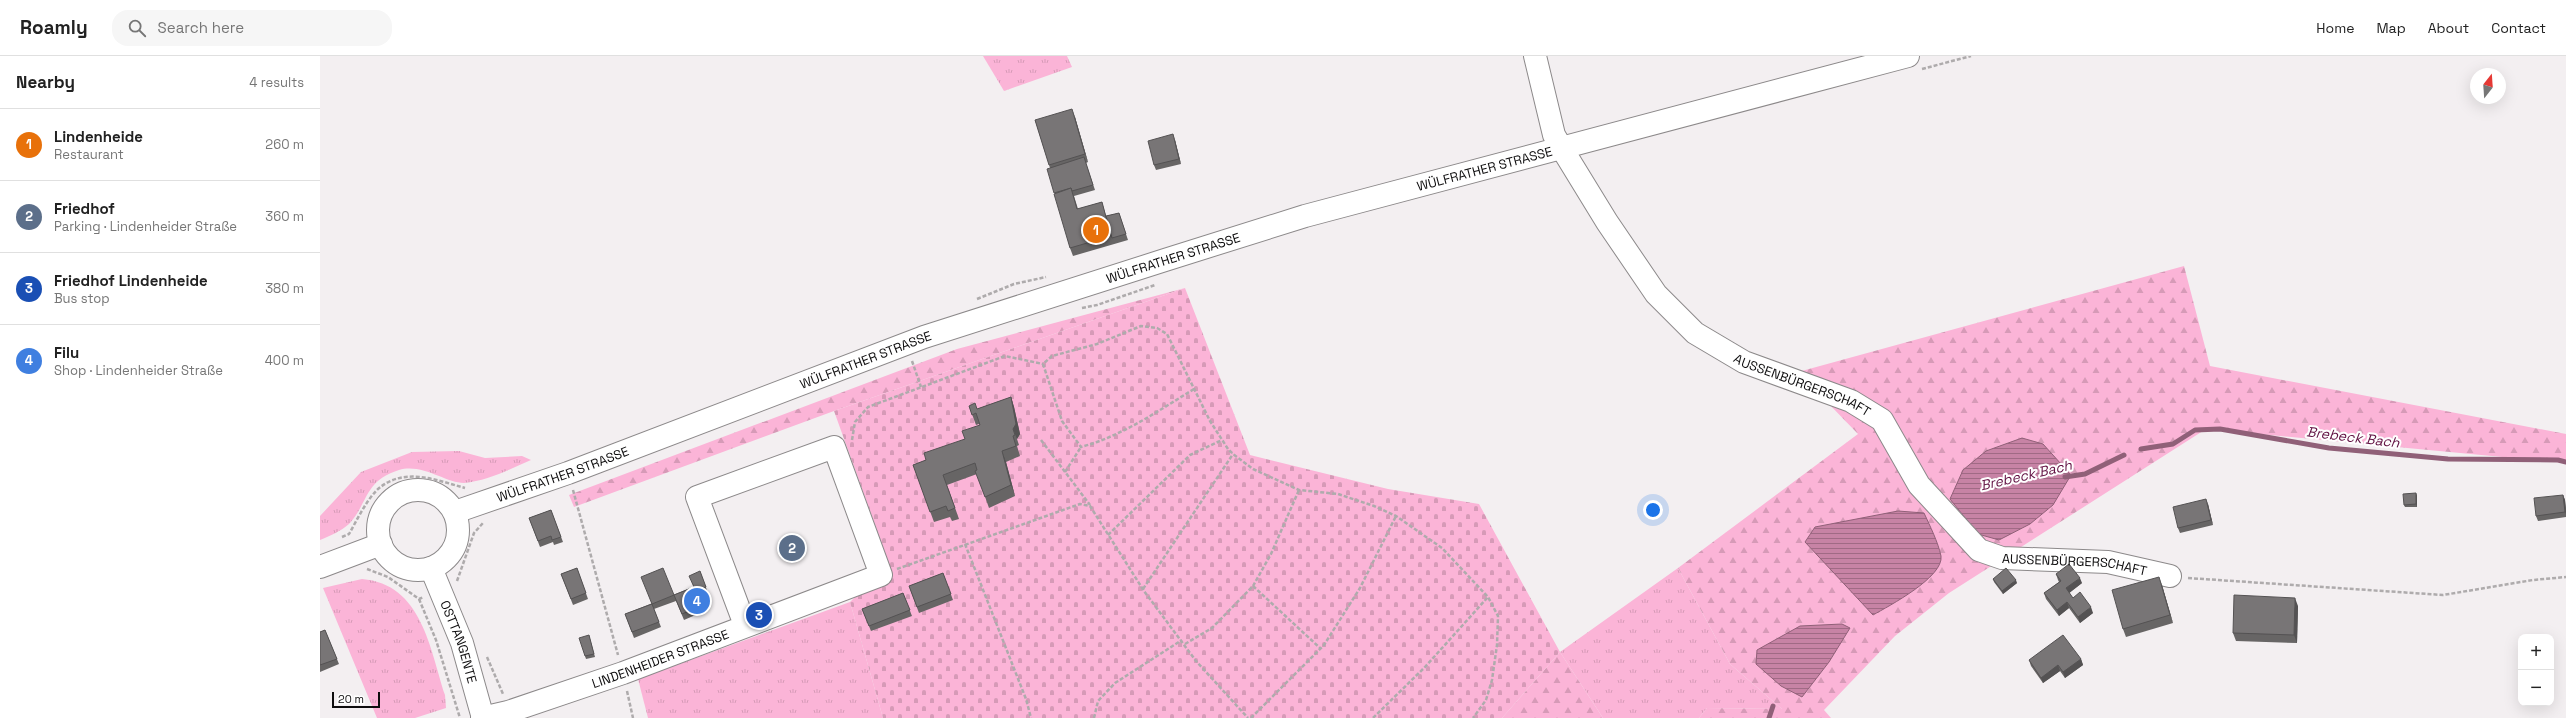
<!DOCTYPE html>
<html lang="en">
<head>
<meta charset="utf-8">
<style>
  :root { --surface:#fff; --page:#f6f6f6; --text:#222; --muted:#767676; --line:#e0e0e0; --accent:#d93025 }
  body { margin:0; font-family:"Space Grotesk",sans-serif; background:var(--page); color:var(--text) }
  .controls { position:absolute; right:12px; bottom:12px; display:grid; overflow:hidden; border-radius:8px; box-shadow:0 4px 16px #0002 }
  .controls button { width:36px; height:36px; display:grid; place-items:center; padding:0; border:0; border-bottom:1px solid var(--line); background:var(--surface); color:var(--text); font:20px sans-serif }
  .compass { position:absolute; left:2150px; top:12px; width:36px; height:36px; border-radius:50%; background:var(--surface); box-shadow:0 4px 16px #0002; rotate:17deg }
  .scale { position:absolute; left:12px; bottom:10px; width:48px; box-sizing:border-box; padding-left:4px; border:2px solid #0e0d0e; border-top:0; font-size:11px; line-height:14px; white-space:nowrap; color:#0e0d0e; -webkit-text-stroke:3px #fff; paint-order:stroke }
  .you { position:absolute; left:1333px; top:454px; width:14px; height:14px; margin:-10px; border:3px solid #fff; border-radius:50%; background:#1a73e8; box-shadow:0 0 0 6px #1a73e833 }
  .badge { display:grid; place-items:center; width:26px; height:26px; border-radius:50%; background:var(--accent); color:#fff; font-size:13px; font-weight:700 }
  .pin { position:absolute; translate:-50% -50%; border:2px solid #fff; box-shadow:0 1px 4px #0006 }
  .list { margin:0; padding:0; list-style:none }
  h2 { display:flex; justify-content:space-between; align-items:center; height:52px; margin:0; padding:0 16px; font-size:17px }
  h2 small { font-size:13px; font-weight:400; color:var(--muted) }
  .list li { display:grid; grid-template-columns:26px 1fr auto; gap:12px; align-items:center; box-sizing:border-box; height:72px; padding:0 16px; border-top:1px solid var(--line) }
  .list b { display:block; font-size:15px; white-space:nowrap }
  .list p { margin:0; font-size:13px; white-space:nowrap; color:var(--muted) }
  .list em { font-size:13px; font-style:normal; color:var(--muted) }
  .icon { flex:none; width:22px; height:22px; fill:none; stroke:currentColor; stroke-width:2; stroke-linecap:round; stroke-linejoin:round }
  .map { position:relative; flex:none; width:2246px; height:662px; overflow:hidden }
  header { display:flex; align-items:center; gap:24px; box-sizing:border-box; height:56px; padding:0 20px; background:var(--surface); border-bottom:1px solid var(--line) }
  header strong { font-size:19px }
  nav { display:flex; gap:22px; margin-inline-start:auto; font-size:14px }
  .search { width:280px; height:36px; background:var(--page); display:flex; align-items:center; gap:10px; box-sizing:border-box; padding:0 14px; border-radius:16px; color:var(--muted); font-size:15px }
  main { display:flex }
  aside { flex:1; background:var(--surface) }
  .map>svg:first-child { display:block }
</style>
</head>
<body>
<header>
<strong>Roamly</strong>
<div class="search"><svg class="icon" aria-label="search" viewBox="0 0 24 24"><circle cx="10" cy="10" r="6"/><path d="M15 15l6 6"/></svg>Search here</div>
<nav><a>Home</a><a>Map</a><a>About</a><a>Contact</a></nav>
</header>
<main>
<aside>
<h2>Nearby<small>4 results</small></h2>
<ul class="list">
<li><span class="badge" style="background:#e8710a">1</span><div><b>Lindenheide</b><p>Restaurant</p></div><em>260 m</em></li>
<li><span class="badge" style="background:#5c6f8a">2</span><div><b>Friedhof</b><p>Parking · Lindenheider Straße</p></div><em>360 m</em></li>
<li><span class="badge" style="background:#1a4fb4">3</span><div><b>Friedhof Lindenheide</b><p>Bus stop</p></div><em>380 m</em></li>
<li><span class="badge" style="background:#3f7fe0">4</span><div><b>Filu</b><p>Shop · Lindenheider Straße</p></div><em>400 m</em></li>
</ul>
</aside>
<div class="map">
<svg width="2246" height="662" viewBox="0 0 2246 662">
  <defs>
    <pattern id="grass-tufts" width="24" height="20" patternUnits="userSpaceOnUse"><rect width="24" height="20" fill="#fbb4d7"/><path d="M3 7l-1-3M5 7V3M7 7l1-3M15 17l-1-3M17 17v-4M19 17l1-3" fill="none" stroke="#d69ab7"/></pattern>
    <pattern id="forest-firs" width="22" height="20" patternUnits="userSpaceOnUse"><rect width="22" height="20" fill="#fbb4d7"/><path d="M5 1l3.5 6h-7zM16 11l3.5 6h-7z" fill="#d69ab7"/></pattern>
    <pattern id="cemetery-stones" width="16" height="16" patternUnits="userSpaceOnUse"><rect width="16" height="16" fill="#fbb4d7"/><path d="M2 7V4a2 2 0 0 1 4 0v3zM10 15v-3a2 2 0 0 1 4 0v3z" fill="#d69ab7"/></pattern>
    <pattern id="water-rules" width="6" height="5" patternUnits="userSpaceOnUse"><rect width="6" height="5" fill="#c783a5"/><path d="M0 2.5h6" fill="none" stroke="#a06a85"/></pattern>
  </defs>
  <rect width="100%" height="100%" fill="#f3eff1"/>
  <g fill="url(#grass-tufts)">
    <polygon points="663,0 747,0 752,11 684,35"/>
    <path d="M139,395L165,402L202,400L211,404C190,413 168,425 144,427C126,427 102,407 79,414C44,425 49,446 29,468C21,475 10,480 0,484V460L41,416L92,396Z"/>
    <polygon points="1358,512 1410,608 1462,653 1387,652 1379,662 1283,662 1240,596"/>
    <path d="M42,523C102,528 110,593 125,639L126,652L95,662H57L3,532Z"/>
    <polygon points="530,546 563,662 328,662 318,623"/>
  </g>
  <g fill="url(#forest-firs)">
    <polygon points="1864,210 1890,310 2246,378 2246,407 1886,373 1629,537 1575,580 1504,654 1511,662 1379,662 1387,652 1462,653 1410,608 1358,512 1538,378 1478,316"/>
    <polygon points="865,232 514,355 254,451 249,439 637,293"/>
    <polygon points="1240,596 1283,662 1182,662"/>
  </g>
  <polygon fill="url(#cemetery-stones)" points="865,232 930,399 1068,433 1159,448 1240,596 1182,662 563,662 530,546 569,508 514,355"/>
  <g fill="url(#water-rules)" stroke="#906078">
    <polygon points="1702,382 1723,388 1751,419 1733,449 1710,468 1679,484 1658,478 1630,443 1643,414 1666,395"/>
    <path d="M1578,455L1604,457C1610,470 1618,486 1621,500C1624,521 1569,550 1553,559L1485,486L1495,471Z"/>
    <polygon points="1522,568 1530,572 1509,606 1482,641 1461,630 1436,608 1437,594 1480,570"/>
  </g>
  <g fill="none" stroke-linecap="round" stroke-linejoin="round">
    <g stroke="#906078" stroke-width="5">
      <polyline points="1821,393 1853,388 1875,374 1900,373 2009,392 2128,403 2238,404 2246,406"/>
      <polyline points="1745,421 1765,418 1804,399"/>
      <polyline points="1449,662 1453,650"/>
    </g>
    <g stroke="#8c898a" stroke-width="24">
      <g id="minor">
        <path id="s1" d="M1215,0L1234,79L1241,91L1287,166L1336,238L1375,277L1424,306L1531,345L1562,364L1599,429L1659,494L1682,502L1788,506L1850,520"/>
        <path id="s2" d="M162,662L188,656L303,617L561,519L514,391L377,441L425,569"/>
      </g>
    </g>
    <g stroke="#8c898a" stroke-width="24">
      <g id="major">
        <circle cx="98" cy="474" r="40"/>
        <path id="s3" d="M135,456L248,417L604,281L845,204L985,160L1588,0"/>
        <polyline points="0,511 61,488"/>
        <path id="s4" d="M111,512L142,587L163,662"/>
      </g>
    </g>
    <g stroke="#aeabac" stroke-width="2.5" stroke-dasharray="4 2" stroke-linecap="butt">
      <polyline points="1602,13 1651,0"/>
      <polyline points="657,243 694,228 726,221"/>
      <polyline points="762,252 777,249 835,229"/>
      <polyline points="592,305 601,331"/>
      <path d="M874,333C838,355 802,380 761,391L742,365L723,308L732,300L777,288L821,270L837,272L847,278L890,365L908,393L913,398L933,413L979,434L1018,438L1054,450L1076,460L1122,492L1168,541L1178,560L1177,589L1172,624L1166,644L1153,662"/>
      <polyline points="532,384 535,366 548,351 685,300 723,308"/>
      <polyline points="721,384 770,449"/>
      <polyline points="745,416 761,391"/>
      <polyline points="253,434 298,599"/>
      <polyline points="788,479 870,399 902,384"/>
      <path d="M22,481L29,478C37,464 46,445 57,434C83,410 116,424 145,432"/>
      <polyline points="645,488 706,643 711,662"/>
      <polyline points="47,513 68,521 99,543 104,541"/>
      <polyline points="577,513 760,448 770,450 824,535 876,605 928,662"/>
      <polyline points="1868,522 2123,539 2213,524 2246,521"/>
      <polyline points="137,525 154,477 163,467"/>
      <polyline points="933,530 1000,592"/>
      <polyline points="823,533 913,398"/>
      <polyline points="99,543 116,584 140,662"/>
      <polyline points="865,588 892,572 933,530 951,498 979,434"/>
      <polyline points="167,601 183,638"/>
      <polyline points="307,635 313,662"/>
      <polyline points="774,662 778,645 795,627 862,584"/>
      <polyline points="931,662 1004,589 1040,532 1076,460"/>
      <polyline points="1053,662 1105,611 1168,541"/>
    </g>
    <use href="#minor" stroke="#fff" stroke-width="22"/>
    <use href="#major" stroke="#fff" stroke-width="22"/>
  </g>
  <g fill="#676565">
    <polygon points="755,61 768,106 766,107 775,134 754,140 758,153 782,146 786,160 799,157 808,184 753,200 750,192 730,112 715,64"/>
    <polygon points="855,84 861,108 836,114 834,109"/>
    <polygon points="691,341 694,351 700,378 697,383 699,389 697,390 700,400 686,406 695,440 669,452 657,418 627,429 639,463 632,465 630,461 614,466 593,409 606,404 645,383 660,369 659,368 656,369 649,350 657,353"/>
    <polygon points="2096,437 2097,440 2097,451 2085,451 2084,449"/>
    <polygon points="2243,439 2245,444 2246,452 2246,461 2218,465 2216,460"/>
    <polygon points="1888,448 1893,469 1860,477 1858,472"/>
    <polygon points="231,454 243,486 234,489 233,486 220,491 209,462"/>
    <polygon points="257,512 268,543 253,549 241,518"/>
    <polygon points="380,515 388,537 381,540 387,554 364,564 356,545 334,553 341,571 314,582 305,558 373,531"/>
    <polygon points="623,517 633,544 599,557 589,530"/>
    <polygon points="1736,518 1762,527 1749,537 1753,542 1773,557 1760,567 1749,552 1739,560 1726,543 1724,537 1739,526 1738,524"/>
    <polygon points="1673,523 1697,527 1683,538 1674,526"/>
    <polygon points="1842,529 1853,567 1806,581 1803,573"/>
    <polygon points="583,537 592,560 551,575 542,553"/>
    <polygon points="1978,550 1977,587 1916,585 1913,577"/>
    <polygon points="5,574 19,608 0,616 0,576"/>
    <polygon points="269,579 275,601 266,603 265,600"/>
    <polygon points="1761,603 1763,609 1745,622 1740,615 1723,627 1711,610 1709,604"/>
  </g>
  <g fill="#545253">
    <polygon points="752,53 755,61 768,106 765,98"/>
    <polygon points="853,78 855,84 861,108 859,103"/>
    <polygon points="691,341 694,351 700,378 697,383 693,373"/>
    <polygon points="682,395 686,406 695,440 691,429"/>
    <polygon points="2096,437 2097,440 2097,451 2096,448"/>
    <polygon points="2243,439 2245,444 2246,458 2245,456"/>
    <polygon points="1886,443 1888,448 1893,469 1891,464"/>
    <polygon points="1839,521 1842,529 1853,567 1850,559"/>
    <polygon points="1760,522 1762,527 1748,538 1746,532"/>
    <polygon points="1696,524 1697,527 1683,538 1682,535"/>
    <polygon points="1975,542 1978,550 1977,587 1974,579"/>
    <polygon points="1747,546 1749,552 1739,560 1737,554"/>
    <polygon points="1771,551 1773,557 1760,567 1758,561"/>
    <polygon points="1761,603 1763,609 1745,622 1743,616"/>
    <polygon points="1738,609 1740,615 1723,627 1721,622"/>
  </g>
  <g fill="#787576" stroke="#545253">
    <polygon points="752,53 765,98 729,109 715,64"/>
    <polygon points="853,78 859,103 834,109 828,85"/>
    <polygon points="764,101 773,129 752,135 751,132 734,137 727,113"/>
    <polygon points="751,132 757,153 782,146 791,180 750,192 734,138"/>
    <polygon points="799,157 806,178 792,182 786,160"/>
    <polygon points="691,341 696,368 693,373 695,379 693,380 696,390 682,395 691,429 665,441 655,415 657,414 655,407 623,419 635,452 628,455 626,450 610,456 593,409 606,404 604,397 645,383 642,375 660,369 656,357 652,359 649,350 655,347 657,353"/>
    <polygon points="2096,437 2096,448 2084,449 2083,438"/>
    <polygon points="2243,439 2245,456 2216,460 2214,442"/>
    <polygon points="1886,443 1891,464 1858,472 1853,451"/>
    <polygon points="231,454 241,481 232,484 231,480 218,485 209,462"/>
    <polygon points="1749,508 1760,522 1746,532 1753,542 1760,536 1771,551 1758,561 1747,546 1737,554 1724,537 1741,525 1736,518"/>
    <polygon points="257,512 266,537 251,543 241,518"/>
    <polygon points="343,512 354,539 332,548 321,521"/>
    <polygon points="1686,512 1696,524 1682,535 1673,523"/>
    <polygon points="380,515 386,531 379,534 385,548 362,558 354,539 374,531 369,520"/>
    <polygon points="623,517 631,538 597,551 589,530"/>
    <polygon points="1839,521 1850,559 1803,573 1792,534"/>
    <polygon points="583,537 590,554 549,570 542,553"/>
    <polygon points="1914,539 1975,542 1974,579 1913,577"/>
    <polygon points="332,548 339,566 312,576 305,558"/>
    <polygon points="5,574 17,603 0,609 0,576"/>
    <polygon points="269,579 274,598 265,600 259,582"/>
    <polygon points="1743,579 1761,603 1743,616 1738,609 1721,622 1709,604"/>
  </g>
  <g text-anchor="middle" stroke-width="4" stroke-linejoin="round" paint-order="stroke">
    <g font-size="13" fill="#0e0d0e" stroke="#fff">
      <text dy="5" stroke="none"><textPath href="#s3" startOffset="1086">WÜLFRATHER STRASSE</textPath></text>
      <text dy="5" stroke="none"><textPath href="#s3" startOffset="762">WÜLFRATHER STRASSE</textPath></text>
      <text dy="5" stroke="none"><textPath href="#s3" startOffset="438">WÜLFRATHER STRASSE</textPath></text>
      <text dy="5" stroke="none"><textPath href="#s1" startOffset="445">AUSSENBÜRGERSCHAFT</textPath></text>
      <text dy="5" stroke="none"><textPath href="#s3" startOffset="114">WÜLFRATHER STRASSE</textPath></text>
      <text dy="5" stroke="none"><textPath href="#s1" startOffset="793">AUSSENBÜRGERSCHAFT</textPath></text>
      <text dy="5" stroke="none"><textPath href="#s4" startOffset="79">OSTTANGENTE</textPath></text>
      <text dy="5" stroke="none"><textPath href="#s2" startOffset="188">LINDENHEIDER STRASSE</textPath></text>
    </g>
    <g font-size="14" font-style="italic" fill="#611042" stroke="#fff">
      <text transform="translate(2033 381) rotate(7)" y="5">Brebeck Bach</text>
      <text transform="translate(1706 419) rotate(-13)" y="5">Brebeck Bach</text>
    </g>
  </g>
</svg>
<div class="controls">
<button>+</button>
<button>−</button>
</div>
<svg class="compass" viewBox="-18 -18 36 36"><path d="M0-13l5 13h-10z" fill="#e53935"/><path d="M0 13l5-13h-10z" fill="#767676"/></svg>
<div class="scale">20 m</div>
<div class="you"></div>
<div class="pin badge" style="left:776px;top:174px;background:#e8710a">1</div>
<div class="pin badge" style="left:472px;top:492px;background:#5c6f8a">2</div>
<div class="pin badge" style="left:439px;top:559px;background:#1a4fb4">3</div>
<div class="pin badge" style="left:377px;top:545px;background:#3f7fe0">4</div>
</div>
</main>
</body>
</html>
